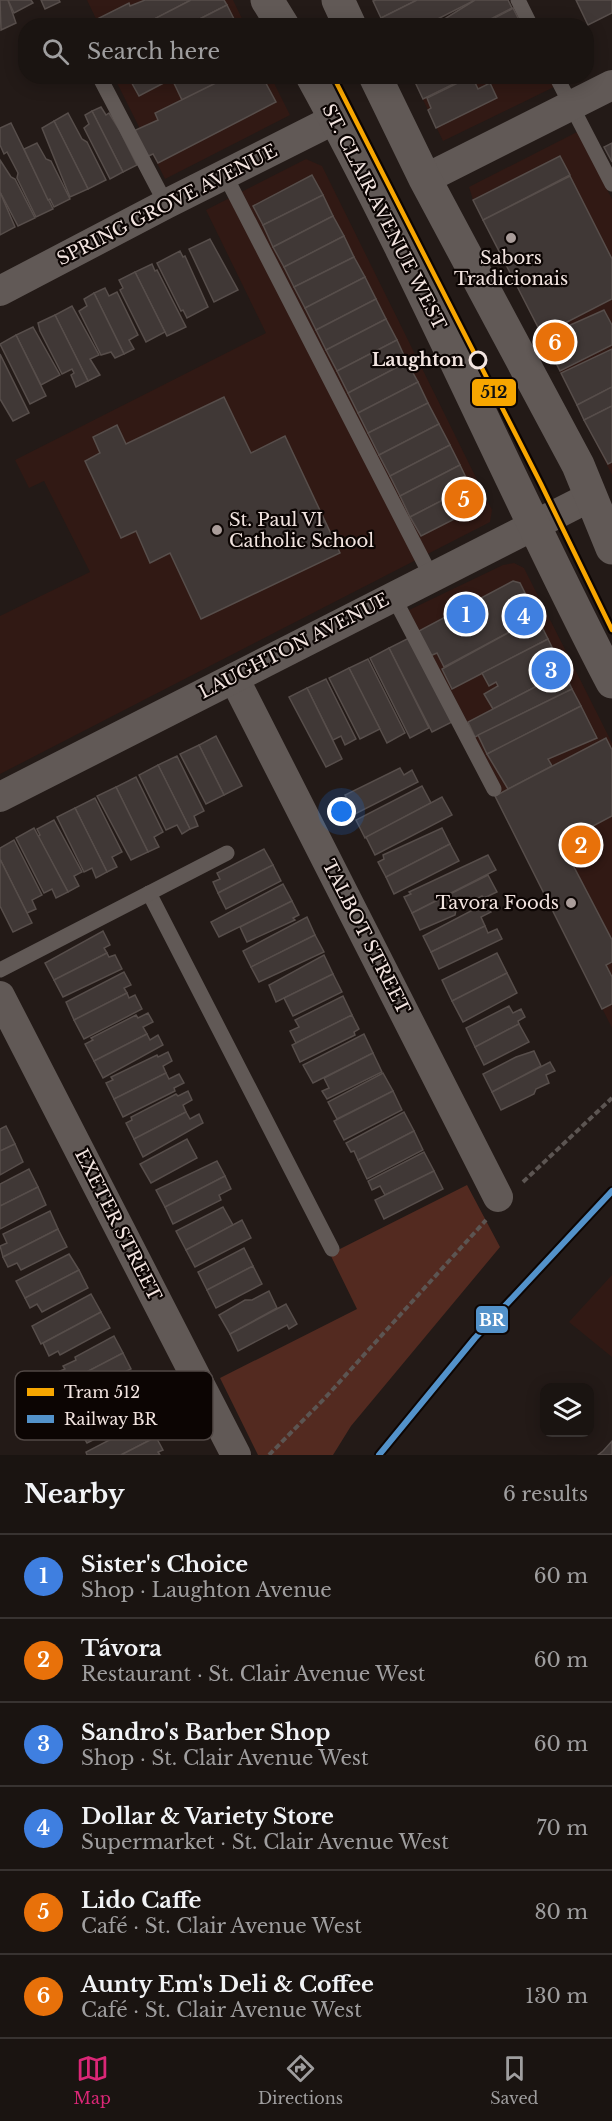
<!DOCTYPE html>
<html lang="en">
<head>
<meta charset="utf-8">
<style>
  :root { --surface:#1a1411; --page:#231d1a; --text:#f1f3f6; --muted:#9f9e9f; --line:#383331; --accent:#db2777 }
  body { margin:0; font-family:"Libre Baskerville",serif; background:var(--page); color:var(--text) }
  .controls { position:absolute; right:18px; bottom:18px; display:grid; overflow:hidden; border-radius:12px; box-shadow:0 3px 15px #0003 }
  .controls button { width:54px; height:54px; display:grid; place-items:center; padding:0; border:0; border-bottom:2px solid var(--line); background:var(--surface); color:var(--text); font:30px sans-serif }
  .you { position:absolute; left:342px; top:812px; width:21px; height:21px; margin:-15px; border:4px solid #fff; border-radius:50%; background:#1a73e8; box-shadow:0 0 0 9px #1a73e833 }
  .badge { display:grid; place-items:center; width:39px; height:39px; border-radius:50%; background:var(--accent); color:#fff; font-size:20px; font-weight:700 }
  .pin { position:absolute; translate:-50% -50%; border:3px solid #fff; box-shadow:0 2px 6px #0006 }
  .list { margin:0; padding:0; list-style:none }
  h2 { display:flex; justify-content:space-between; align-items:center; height:78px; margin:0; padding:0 24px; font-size:26px }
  h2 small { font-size:20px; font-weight:400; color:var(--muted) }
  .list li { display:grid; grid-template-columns:39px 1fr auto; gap:18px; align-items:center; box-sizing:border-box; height:84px; padding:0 24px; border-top:2px solid var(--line) }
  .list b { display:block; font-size:22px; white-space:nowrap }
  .list p { margin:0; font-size:20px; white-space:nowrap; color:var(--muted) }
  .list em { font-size:20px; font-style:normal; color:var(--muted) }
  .icon { flex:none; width:33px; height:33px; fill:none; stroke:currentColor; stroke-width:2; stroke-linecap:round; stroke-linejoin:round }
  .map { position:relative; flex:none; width:612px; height:1455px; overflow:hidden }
  .search { position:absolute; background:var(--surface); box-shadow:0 3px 15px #0003; left:18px; right:18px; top:18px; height:66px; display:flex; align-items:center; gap:15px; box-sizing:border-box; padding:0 21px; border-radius:24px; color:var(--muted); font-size:22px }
  .sheet { height:582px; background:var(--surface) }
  nav { display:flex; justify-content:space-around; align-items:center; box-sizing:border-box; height:84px; border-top:2px solid var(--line); background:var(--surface); font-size:16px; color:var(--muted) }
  nav a { display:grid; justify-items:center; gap:3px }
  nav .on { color:var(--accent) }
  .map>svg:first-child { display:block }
</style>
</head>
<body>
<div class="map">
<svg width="612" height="1455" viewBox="0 0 612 1455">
  <rect width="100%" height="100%" fill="#231a17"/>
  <g fill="#311914">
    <polygon points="87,0 233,0 245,25 99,25"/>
    <polygon points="114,77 271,77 290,115 165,179"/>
    <polygon points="412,77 549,77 554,87 443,141"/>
    <polygon points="577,132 612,199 612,475 473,200 469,187"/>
    <polygon points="306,159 322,166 492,510 490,522 0,774 0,616 90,572 44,481 29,488 15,460 266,333 206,210"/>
    <polygon points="514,563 524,568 612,743 612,1028 495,796 407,611 503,565"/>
    <polygon points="612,1275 612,1357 569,1322"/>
  </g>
  <polygon fill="#532a20" points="467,1185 500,1247 351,1426 333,1455 258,1455 220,1378 357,1309 330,1254"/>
  <g fill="#403836" stroke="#574e4b" stroke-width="1.5">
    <polygon points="0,0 8,0 16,23 1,30"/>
    <polygon points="8,0 31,0 33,3 14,13"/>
    <polygon points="41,0 59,0 60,2 45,9"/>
    <polygon points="145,0 191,0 141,26 100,26 97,19 129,3 130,6"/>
    <polygon points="191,0 224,0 227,5 186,26 157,26 154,19"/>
    <polygon points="376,0 417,0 381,18 373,1"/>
    <polygon points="417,0 475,0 424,26 385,26 381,18"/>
    <polygon points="475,0 508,0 512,8 477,26 433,26"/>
    <polygon points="576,0 612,0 612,13 588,25"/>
    <polygon points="227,5 237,25 186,26"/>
    <polygon points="513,8 522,26 479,26 512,9"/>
    <polygon points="132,76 177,76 139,96 129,78"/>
    <polygon points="177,76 230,76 182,100 172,79"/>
    <polygon points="230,76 262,76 276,102 158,163 153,154 144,158 131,132 158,120 155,113"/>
    <polygon points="412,76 427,76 415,82"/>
    <polygon points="427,76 470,76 423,99 415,82"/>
    <polygon points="472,76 478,89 490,83 497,98 436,128 428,110 431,108 427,98"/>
    <polygon points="101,107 106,115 109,113 119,129 137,165 123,172 92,111"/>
    <polygon points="92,111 123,172 110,179 84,128 89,124 85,115"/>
    <polygon points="68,113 82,139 87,142 106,180 88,189 54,121"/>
    <polygon points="54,121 88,189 70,197 42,128"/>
    <polygon points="11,123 53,209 36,217 17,178 18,173 7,152 4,154 0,145 0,128"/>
    <polygon points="37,143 46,159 51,161 70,199 54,207 50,199 48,200 24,149"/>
    <polygon points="612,143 612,162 604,147"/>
    <polygon points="560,156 570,175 483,220 473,200"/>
    <polygon points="0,160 11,177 15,179 35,218 18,226 0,192"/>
    <polygon points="312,175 323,195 263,225 253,206"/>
    <polygon points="570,176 612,259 612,299 542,335 483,220"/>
    <polygon points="0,192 15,227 0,235"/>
    <polygon points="323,195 333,216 273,247 263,225"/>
    <polygon points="333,216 344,236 284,267 273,247"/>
    <polygon points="344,236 354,257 294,287 284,267"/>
    <polygon points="210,239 238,290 214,302 189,249"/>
    <polygon points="180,251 183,257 185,256 208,307 187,318 183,310 181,311 157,263"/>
    <polygon points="354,257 365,277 305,308 294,287"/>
    <polygon points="152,264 155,271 157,270 186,327 167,336 135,272"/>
    <polygon points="135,272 165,332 146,342 120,290 123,288 119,280"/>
    <polygon points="365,277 376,299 316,330 305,308"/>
    <polygon points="105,288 109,296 117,292 138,335 129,340 134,349 124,354 94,293"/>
    <polygon points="94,293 124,354 115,358 111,352 101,355 79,311 87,306 84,299"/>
    <polygon points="376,299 386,319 326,350 316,330"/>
    <polygon points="72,306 99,355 90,359 100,375 88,381 55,315"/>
    <polygon points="604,310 612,325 612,345 560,371 543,337"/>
    <polygon points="55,315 88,381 76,387 71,375 74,373 72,369 62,374 40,331 38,323"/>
    <polygon points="386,319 397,340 337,371 326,350"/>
    <polygon points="33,327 60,375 41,385 16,335"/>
    <polygon points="16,335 46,396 30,404 0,344"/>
    <polygon points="397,340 407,362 348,393 337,371"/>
    <polygon points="612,349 612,387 577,405 561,373"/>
    <polygon points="0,354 29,413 13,421 0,399"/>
    <polygon points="407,362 418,382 358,413 348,393"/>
    <polygon points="418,382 428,403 368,433 358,413"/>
    <polygon points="612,387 612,406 584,420 577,405"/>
    <polygon points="224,397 251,453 285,436 340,553 201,619 170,553 150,563 136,531 121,538 85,461 100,453 93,437 117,425 126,444"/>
    <polygon points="428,403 439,424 379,455 368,433"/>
    <polygon points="612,406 612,462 608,464 584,420"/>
    <polygon points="439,424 450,445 390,476 379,455"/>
    <polygon points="450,445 460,465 400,496 390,476"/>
    <polygon points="460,465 470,486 410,517 400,496"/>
    <polygon points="470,486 480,506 421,536 410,517"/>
    <polygon points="513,581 520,583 537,617 444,667 437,653 430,656 417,632"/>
    <polygon points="537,617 548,639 452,689 442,669"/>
    <polygon points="409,638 452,722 432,732 389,648"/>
    <polygon points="548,639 564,672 493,709 484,694 498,686 496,682 489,686 482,673"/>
    <polygon points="389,648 429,728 410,738 370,658"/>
    <polygon points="368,659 405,733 387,743 349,668"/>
    <polygon points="349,668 380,729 360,739 329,678"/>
    <polygon points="564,672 572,689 475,737 468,722"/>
    <polygon points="326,679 356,739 345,745 341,736 333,740 307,688"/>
    <polygon points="307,688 342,759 326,767 289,697"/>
    <polygon points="572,689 581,706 487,754 478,735"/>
    <polygon points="581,706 597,738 548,759 552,766 508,789 487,754"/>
    <polygon points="216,736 242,786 224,795 199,745"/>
    <polygon points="606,738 612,750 612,816 591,827 602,850 573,865 612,940 612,962 606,965 612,977 612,1004 602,1009 495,796"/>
    <polygon points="199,745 224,795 206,804 180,754"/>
    <polygon points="177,756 204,811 194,816 198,826 190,829 158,765"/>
    <polygon points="158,765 190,829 182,834 177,825 166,830 139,775"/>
    <polygon points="400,768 404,775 412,770 418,782 355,814 345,795"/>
    <polygon points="136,777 163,832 154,837 159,847 148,852 116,787"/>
    <polygon points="422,786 431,803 365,838 356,820"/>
    <polygon points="116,787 148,852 131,860 97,796"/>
    <polygon points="442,797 452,815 375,855 366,837"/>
    <polygon points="95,798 122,852 112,857 117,867 107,872 75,808"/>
    <polygon points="75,808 107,872 96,878 92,868 84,872 57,817"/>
    <polygon points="54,820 82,872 74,876 79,886 68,892 38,836 40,835 37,829"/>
    <polygon points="34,828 68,892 56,898 52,889 44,893 16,838"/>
    <polygon points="442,828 450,844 386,877 378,862 384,859 383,855"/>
    <polygon points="14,840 42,895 32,900 36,909 27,913 0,859 0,848"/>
    <polygon points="450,844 459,861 394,894 386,877"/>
    <polygon points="264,849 273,865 218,893 213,882 220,879 217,873"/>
    <polygon points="488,855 496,870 412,913 404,897 411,894 409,892"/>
    <polygon points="0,859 32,923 13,932 0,906"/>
    <polygon points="273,865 281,881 226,909 218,893"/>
    <polygon points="488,875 497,892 484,898 482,896 456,910 455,915 420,930 412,913"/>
    <polygon points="283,884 292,901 219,937 211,922"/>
    <polygon points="292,901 299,915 293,918 295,920 247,942 240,927"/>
    <polygon points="486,903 491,912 481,917 485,926 431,952 423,936"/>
    <polygon points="307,917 315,935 251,967 243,951"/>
    <polygon points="485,926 488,933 497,929 502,939 439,969 431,952"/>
    <polygon points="103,931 110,945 104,948 107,953 54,980 45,963"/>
    <polygon points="315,935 324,952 259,982 251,967"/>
    <polygon points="107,953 109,957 115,955 122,969 63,997 54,980"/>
    <polygon points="497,953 507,973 452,1001 442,980"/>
    <polygon points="324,955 333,974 276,1002 269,985"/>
    <polygon points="124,972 131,985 124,988 127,993 74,1020 66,1002"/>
    <polygon points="507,973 517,993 463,1022 452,1001"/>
    <polygon points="333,974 342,992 293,1016 284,998"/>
    <polygon points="127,993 129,998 135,995 142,1009 84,1039 74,1020"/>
    <polygon points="343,996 352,1015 296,1043 290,1031 299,1027 295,1020"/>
    <polygon points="509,1006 513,1013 521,1009 525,1017 518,1021 519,1024 475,1047 466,1028"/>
    <polygon points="148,1013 153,1022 143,1027 147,1034 94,1061 85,1044 93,1040 91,1038 136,1015 138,1018"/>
    <polygon points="352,1015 359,1029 354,1032 355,1035 300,1062 292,1045"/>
    <polygon points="519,1024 529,1042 484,1065 475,1047"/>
    <polygon points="147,1034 150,1040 158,1035 163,1045 103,1078 94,1061"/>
    <polygon points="364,1034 373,1053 313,1083 303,1065"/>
    <polygon points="534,1051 541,1066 492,1092 483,1074 516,1057"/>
    <polygon points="168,1052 172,1061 163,1066 166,1073 114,1099 106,1083 113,1080 111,1077 157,1055 158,1057"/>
    <polygon points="373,1053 382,1072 327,1099 322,1091 329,1088 324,1078"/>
    <polygon points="550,1062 555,1071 546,1075 549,1083 536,1089 534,1094 501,1110 492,1092"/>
    <polygon points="166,1073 169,1079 179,1074 184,1083 174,1088 175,1091 123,1117 114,1099"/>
    <polygon points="383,1073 393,1091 337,1119 328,1102"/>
    <polygon points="188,1091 192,1100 183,1105 186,1112 134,1139 126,1123 132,1120 131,1117 176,1094 178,1096"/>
    <polygon points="393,1091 402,1110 344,1140 334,1121"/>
    <polygon points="186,1112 190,1119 199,1114 203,1123 143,1157 134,1139"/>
    <polygon points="404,1112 414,1131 358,1160 354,1151 351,1152 346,1143"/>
    <polygon points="6,1126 15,1144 0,1151 0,1129"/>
    <polygon points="414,1131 423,1150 367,1179 358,1160"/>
    <polygon points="187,1139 197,1158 151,1183 140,1164"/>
    <polygon points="15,1144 23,1162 0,1175 0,1151"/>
    <polygon points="424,1152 434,1171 385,1195 380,1186 372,1190 368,1181"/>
    <polygon points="217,1161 225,1176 165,1207 156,1190"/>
    <polygon points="29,1169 38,1187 0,1206 0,1184"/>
    <polygon points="434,1171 443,1189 384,1219 375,1200"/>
    <polygon points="225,1176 231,1189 219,1195 221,1200 173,1224 165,1207"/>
    <polygon points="38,1187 46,1205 0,1229 0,1206"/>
    <polygon points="223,1207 233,1225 186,1250 176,1231"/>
    <polygon points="50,1211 58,1229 3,1257 0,1246 7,1243 3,1234"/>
    <polygon points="242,1220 251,1238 195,1267 186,1250"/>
    <polygon points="58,1229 67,1247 21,1270 17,1263 8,1267 3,1257"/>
    <polygon points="244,1248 253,1266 207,1290 198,1272"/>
    <polygon points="69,1254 79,1270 25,1298 16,1281"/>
    <polygon points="253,1266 262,1284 216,1308 207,1290"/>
    <polygon points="79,1270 88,1288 42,1312 37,1304 30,1308 25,1298"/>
    <polygon points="269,1291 277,1308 230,1334 219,1315 245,1300 252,1300"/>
    <polygon points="91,1294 101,1312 41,1344 32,1326"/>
    <polygon points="286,1304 297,1324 289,1329 287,1325 238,1351 230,1334"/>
    <polygon points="101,1312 110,1328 60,1355 58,1351 49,1356 43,1343"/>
    <polygon points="114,1336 123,1353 64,1384 58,1372 65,1369 63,1366 76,1360 75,1357"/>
    <polygon points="123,1353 131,1369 78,1394 71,1380"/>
    <polygon points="141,1395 150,1412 87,1443 79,1429"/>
    <polygon points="148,1420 156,1437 121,1455 87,1455 86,1452"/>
    <polygon points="156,1437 163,1450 158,1452 160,1455 121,1455"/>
    <polygon points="612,1441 612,1455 598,1455 603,1451"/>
  </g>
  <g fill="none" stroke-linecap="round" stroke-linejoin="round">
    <g stroke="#5c5552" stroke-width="4" stroke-dasharray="6 3" stroke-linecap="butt">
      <polyline points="523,1182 612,1098"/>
      <polyline points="269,1455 325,1398 486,1220"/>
    </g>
    <g stroke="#615956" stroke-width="15">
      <polyline points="518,0 531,26"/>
      <polyline points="99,76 166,204"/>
      <polyline points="556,76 612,184"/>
      <polyline points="225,175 431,576"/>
      <polyline points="393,596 494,789"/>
      <polyline points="149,893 332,1249"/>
      <polyline points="0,970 227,853"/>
    </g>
    <g stroke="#615956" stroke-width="30">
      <polyline points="425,179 612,85"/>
      <polyline points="0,291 166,204 335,119"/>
      <polyline points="234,678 498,1197"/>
      <polyline points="0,797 590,497"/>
      <polyline points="0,996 236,1455"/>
    </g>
    <g stroke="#615956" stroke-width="33">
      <polyline points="267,0 283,26"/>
      <polyline points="338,0 350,26"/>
      <path d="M312,76C421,274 508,482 612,682"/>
      <polyline points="375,76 425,179 578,465 612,548"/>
    </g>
    <g stroke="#0c0503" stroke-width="10">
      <polyline id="rail-1" points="379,1455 475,1338 612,1191"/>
    </g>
    <use href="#rail-1" stroke="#5392ca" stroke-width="6"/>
    <g stroke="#0c0503" stroke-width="9">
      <polyline id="tram-1" points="333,76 541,484 612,630"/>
    </g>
    <use href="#tram-1" stroke="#f7a600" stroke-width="4.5"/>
  </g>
  <g fill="#aa9d9a" stroke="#0c0503" stroke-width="2">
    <circle cx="511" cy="238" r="6"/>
    <circle cx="217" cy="530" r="6"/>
    <circle cx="571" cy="903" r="6"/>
  </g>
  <circle fill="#0c0503" stroke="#f2e4e0" stroke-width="3" cx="478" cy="360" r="8"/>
  <g text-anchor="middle" stroke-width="4.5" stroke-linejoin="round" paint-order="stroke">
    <g font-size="18" fill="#f2e4e0" stroke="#0c0503">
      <text transform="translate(167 205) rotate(-27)" y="6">SPRING GROVE AVENUE</text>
      <text transform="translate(384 217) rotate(63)" y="6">ST. CLAIR AVENUE WEST</text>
      <text transform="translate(294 646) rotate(-27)" y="6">LAUGHTON AVENUE</text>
      <text transform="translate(366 937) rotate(63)" y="6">TALBOT STREET</text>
      <text transform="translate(118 1225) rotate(63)" y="6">EXETER STREET</text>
    </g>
    <g font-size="18" fill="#f2e4e0" stroke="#0c0503">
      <text x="511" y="264">Sabors<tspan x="511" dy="21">Tradicionais</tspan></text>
      <text x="229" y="526" text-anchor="start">St. Paul VI<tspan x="229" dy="21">Catholic School</tspan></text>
      <text x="559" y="909" text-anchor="end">Tavora Foods</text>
    </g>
    <g font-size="18" font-weight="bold" fill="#f2e4e0" stroke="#0c0503" text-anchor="end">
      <text x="464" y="366">Laughton</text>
    </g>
  </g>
  <rect x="15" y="1371" width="198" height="69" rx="9" fill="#0c0503" stroke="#514845" stroke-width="1.5"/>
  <rect x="27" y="1388" width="27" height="8" fill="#f7a600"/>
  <rect x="27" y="1415" width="27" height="8" fill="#5392ca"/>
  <g font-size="16" fill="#f2e4e0">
    <text x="64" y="1398">Tram 512</text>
    <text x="64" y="1425">Railway BR</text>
  </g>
  <g stroke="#0c0503" stroke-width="2">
    <rect x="471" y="378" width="46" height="29" rx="6" fill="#f7a600"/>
    <rect x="475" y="1305" width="34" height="29" rx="6" fill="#5392ca"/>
  </g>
  <g font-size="16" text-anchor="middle" font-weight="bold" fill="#fff">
    <text x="492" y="1326">BR</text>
  </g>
  <g font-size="16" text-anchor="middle" font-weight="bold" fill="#111">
    <text x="494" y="398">512</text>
  </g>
</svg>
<div class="controls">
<button><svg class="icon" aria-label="layers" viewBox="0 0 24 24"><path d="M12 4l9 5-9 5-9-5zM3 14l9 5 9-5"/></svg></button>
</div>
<div class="you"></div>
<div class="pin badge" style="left:466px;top:614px;background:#3f7fe0">1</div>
<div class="pin badge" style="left:581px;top:845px;background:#e8710a">2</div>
<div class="pin badge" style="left:551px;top:670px;background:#3f7fe0">3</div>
<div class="pin badge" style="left:524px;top:616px;background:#3f7fe0">4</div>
<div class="pin badge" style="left:464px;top:499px;background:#e8710a">5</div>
<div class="pin badge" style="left:555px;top:342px;background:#e8710a">6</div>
<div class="search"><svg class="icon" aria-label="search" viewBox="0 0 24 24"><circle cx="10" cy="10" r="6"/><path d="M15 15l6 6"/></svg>Search here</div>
</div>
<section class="sheet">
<h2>Nearby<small>6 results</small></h2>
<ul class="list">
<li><span class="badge" style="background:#3f7fe0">1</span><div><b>Sister's Choice</b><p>Shop · Laughton Avenue</p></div><em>60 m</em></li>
<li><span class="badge" style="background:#e8710a">2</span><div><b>Távora</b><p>Restaurant · St. Clair Avenue West</p></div><em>60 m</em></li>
<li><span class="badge" style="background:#3f7fe0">3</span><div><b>Sandro's Barber Shop</b><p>Shop · St. Clair Avenue West</p></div><em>60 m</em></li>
<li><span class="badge" style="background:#3f7fe0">4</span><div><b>Dollar &amp; Variety Store</b><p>Supermarket · St. Clair Avenue West</p></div><em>70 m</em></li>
<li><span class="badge" style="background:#e8710a">5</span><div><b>Lido Caffe</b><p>Café · St. Clair Avenue West</p></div><em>80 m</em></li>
<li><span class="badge" style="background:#e8710a">6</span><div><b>Aunty Em's Deli &amp; Coffee</b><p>Café · St. Clair Avenue West</p></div><em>130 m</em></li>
</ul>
</section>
<nav>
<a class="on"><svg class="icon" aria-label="map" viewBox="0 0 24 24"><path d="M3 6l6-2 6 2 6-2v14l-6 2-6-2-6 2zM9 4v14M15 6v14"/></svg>Map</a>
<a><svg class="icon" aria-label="directions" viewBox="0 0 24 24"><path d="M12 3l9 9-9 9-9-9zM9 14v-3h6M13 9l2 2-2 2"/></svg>Directions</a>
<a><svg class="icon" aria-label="saved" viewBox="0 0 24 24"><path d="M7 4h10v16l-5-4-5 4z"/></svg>Saved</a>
</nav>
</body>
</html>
